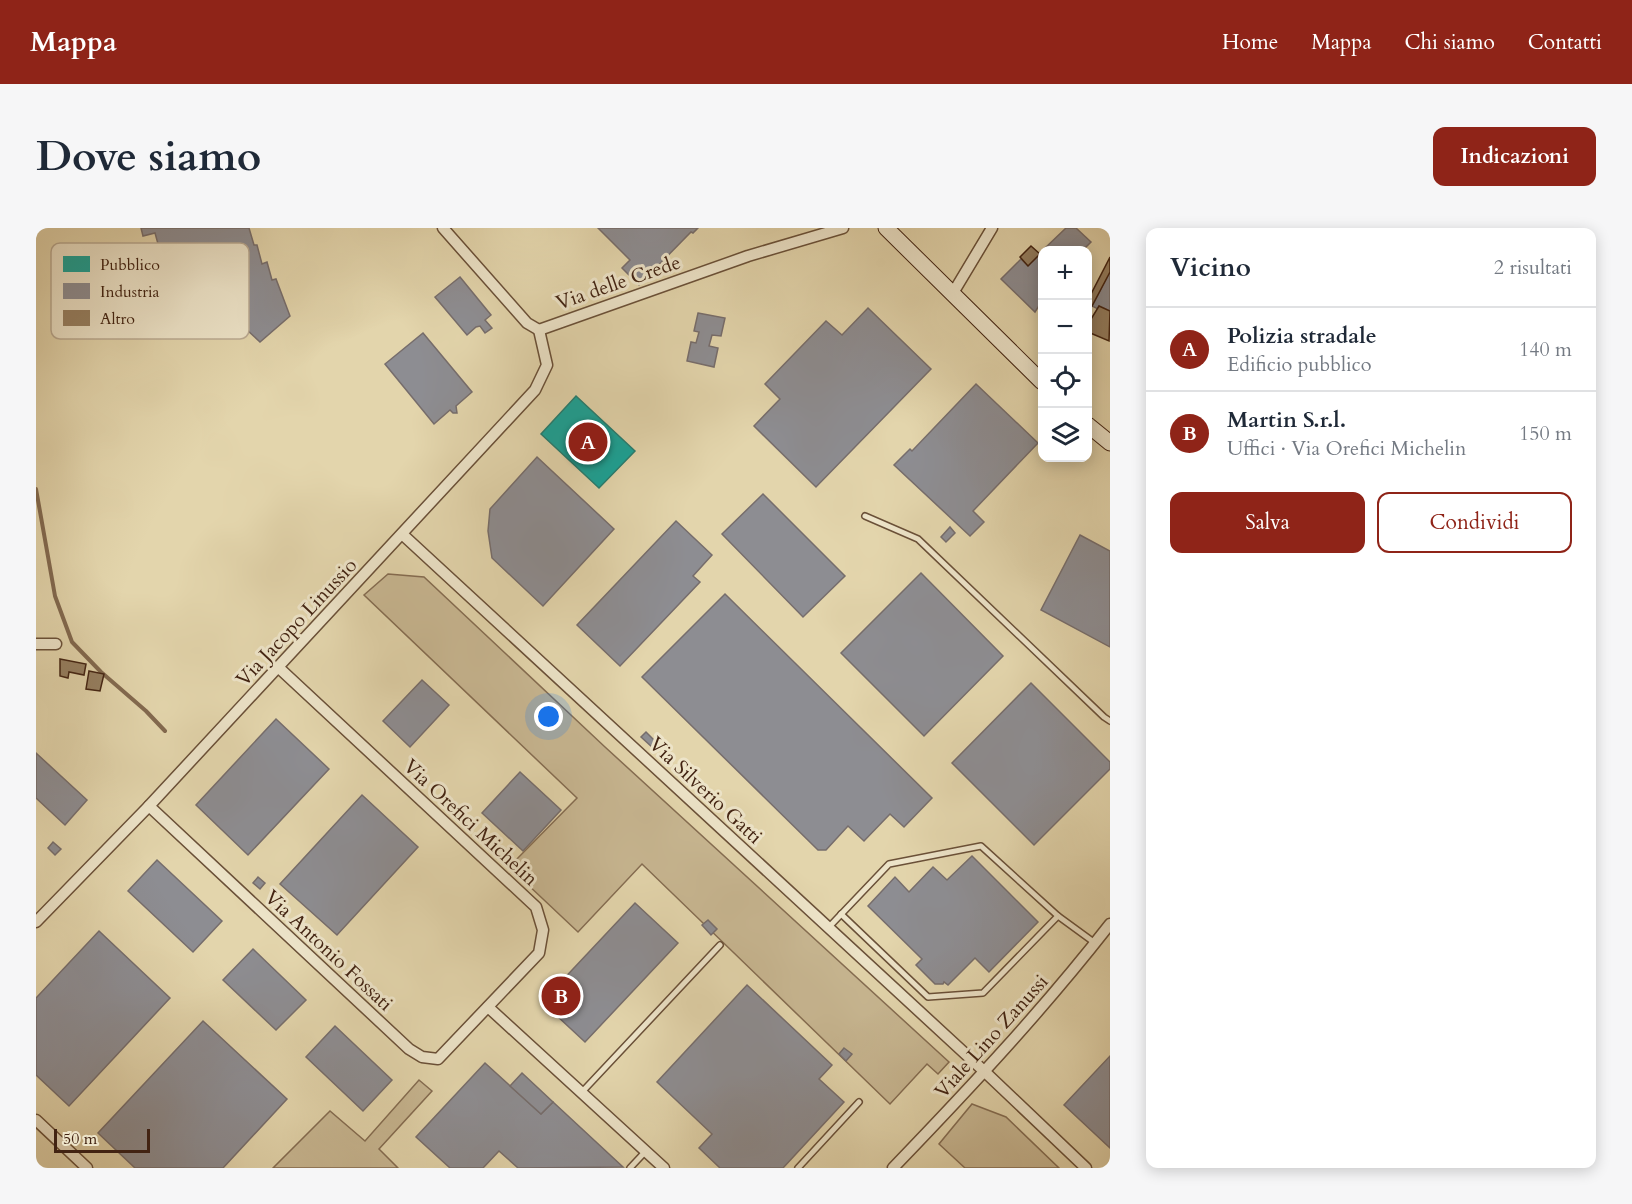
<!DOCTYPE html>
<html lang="it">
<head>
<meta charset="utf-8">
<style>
  :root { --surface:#fff; --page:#f6f6f7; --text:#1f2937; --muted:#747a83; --line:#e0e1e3; --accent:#8f2418 }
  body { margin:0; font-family:Cardo,serif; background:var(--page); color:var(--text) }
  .controls { position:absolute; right:18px; top:18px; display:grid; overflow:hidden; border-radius:12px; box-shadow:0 3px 15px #0003 }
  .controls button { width:54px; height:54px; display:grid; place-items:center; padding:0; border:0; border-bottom:2px solid var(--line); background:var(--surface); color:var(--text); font:30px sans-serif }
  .scale { position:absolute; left:18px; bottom:15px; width:96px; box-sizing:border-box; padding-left:6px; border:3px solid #422312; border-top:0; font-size:16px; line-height:21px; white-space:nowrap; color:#422312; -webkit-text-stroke:4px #ede4c9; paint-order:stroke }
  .you { position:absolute; left:513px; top:489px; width:21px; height:21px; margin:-15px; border:4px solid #fff; border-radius:50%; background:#1a73e8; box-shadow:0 0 0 9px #1a73e833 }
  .badge { display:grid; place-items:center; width:39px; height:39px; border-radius:50%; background:var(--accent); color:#fff; font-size:20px; font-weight:700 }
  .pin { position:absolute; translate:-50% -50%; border:3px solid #fff; box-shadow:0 2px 6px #0006 }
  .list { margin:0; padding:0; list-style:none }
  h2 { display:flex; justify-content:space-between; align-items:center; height:78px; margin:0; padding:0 24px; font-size:26px }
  h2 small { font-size:20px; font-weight:400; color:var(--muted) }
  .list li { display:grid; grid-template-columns:39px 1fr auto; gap:18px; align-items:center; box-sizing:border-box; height:84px; padding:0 24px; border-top:2px solid var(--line) }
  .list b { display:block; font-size:22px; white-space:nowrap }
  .list p { margin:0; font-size:20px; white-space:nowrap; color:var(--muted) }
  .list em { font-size:20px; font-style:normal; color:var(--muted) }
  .actions { display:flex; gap:12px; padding:18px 24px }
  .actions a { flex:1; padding:14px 0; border:2px solid var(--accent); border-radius:12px; text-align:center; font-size:21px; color:var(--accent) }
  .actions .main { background:var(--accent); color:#fff }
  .icon { flex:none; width:33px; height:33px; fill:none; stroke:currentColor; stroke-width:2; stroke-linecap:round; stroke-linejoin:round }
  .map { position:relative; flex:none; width:1074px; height:940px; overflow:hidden; border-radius:12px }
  header { display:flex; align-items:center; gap:36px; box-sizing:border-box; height:84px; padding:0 30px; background:var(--accent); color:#fff }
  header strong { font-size:28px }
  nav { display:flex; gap:33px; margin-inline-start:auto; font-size:21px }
  .intro { display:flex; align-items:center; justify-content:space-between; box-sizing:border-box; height:144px; padding:0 36px }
  h1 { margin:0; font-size:42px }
  .button { padding:15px 27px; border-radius:12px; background:var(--accent); color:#fff; font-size:21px; font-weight:700 }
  main { display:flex; gap:36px; padding:0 36px }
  aside { flex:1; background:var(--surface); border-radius:12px; box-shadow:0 3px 15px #0003 }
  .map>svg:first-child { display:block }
</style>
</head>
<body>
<header>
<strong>Mappa</strong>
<nav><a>Home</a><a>Mappa</a><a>Chi siamo</a><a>Contatti</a></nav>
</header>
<div class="intro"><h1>Dove siamo</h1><a class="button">Indicazioni</a></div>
<main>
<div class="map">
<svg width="1074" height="940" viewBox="0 0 1074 940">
  <rect width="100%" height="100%" fill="#e3d5ac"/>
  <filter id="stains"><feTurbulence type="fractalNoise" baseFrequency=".00333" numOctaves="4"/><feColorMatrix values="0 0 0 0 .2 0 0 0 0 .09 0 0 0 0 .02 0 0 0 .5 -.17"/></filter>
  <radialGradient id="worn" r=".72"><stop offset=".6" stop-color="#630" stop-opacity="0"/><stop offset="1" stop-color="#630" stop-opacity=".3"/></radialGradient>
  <g fill="#c8b792" stroke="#856d52" stroke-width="1.5">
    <polygon points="352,346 388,349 569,519 913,834 902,846 891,836 854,876 606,636 542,704 473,639 541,570 328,367"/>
    <polygon points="383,852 396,863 343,921 362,940 237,940 294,883 329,913"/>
    <polygon points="936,876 970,889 1023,940 929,940 903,916"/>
  </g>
  <polygon fill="#17a398" stroke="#247d70" stroke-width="1.5" points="540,168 599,223 563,260 505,206"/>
  <g fill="#8d8d92" stroke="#766d6c" stroke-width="1.5">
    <polygon points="105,0 213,0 218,17 221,17 226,36 231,34 236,52 240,51 254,88 224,114 209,100 204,82 192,85 187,66 175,69 170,51 158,54 153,36 141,39 136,20 124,23 119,5 107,8"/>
    <polygon points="562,0 662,0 657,5 655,4 603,57 586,40 594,32"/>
    <polygon points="1030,0 1040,0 1055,14 1047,22 1007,22"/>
    <polygon points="1006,23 1006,73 999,84 965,51 985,31 992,38"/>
    <polygon points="1074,44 1074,83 1063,78 1062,81 1056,78"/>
    <polygon points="424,49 455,87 449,92 456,100 449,105 444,98 440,99 431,107 399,69"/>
    <polygon points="832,80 895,141 780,259 718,198 744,171 729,156 790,93 806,107"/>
    <polygon points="662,85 689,90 685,108 676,107 673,118 682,120 678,139 651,133 655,114 660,115 663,104 658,103"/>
    <polygon points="387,105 436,164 420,178 421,185 417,185 414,182 398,196 349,136"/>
    <polygon points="940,156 1002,215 937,283 948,294 934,308 858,237 874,221 876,223"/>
    <polygon points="501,229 578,301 507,378 456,330 452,303 454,281"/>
    <polygon points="727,266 809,348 767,389 686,306"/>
    <polygon points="640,293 676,327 657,348 664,354 584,438 541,397"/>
    <polygon points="914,299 919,305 910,314 905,309"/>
    <polygon points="1044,307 1074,323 1074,419 1005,382"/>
    <polygon points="885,345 967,428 888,508 805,425"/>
    <polygon points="689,366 896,570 868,599 854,586 828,613 812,598 790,622 782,622 606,449"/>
    <polygon points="386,452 413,477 374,519 347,493"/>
    <polygon points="995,455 1074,534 1074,541 998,617 916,535"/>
    <polygon points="240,491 293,541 212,627 160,577"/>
    <polygon points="610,504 621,515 617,520 605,509"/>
    <polygon points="0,525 51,572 29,597 0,570"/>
    <polygon points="484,544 525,582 487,623 446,585"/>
    <polygon points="326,567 382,619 301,707 244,656"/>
    <polygon points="17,614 25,621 19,627 12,620"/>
    <polygon points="936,628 1002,694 953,744 939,730 912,757 908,754 907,756 899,756 880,737 886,731 832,678 859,649 873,664 897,639 911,652"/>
    <polygon points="121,632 186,693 157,724 92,663"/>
    <polygon points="222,649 229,655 224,661 217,655"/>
    <polygon points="599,675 642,715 549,814 506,774"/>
    <polygon points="672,692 681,701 675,707 666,697"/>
    <polygon points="63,703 134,770 33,878 0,847 0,770"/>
    <polygon points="217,721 270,772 240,802 187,752"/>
    <polygon points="711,757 796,837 783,851 808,874 747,940 684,940 663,920 676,906 621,854"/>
    <polygon points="167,793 251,871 187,940 99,940 62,905"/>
    <polygon points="299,798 356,852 327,883 270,829"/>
    <polygon points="808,820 816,826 810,833 803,826"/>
    <polygon points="1074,828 1074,920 1028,877"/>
    <polygon points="449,835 505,886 517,874 587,939 482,940 463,923 447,940 414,940 380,909"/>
    <polygon points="486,845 517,874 505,886 474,858"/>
  </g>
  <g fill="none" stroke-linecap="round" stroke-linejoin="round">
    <polyline stroke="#82694f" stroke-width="4" points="0,261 19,368 36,414 65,444 110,483 129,503"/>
  </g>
  <g fill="#968062" stroke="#422312" stroke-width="1.5">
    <polygon points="995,18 1004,26 992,38 984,29"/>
    <polygon points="1074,29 1074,44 1056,78 1052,75 1052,72"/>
    <polygon points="1063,78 1074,83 1073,113 1052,104 1055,98 1052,96"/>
    <polygon points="24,431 50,436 48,447 33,444 32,450 24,448"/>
    <polygon points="53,443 68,446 64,463 50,461"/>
  </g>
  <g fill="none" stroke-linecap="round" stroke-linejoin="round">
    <g stroke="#6a5038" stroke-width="8">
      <g id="lane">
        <polyline points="829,288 882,311 1068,489 1074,493"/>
        <polyline points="805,686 892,769 947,765 1022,688"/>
        <polyline points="793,699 853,636 945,618 1022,688 1059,715"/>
        <polyline points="546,864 684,717"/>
        <polyline points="594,940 609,924"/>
        <polyline points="762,940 823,874"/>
      </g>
    </g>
    <g stroke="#6a5038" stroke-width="13">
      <g id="street">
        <polyline points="407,0 491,95 503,102"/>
        <polyline points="917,65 956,0"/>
        <polyline points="503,102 712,28 807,0"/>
        <polyline points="366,306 949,844 1050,940"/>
        <polyline points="0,416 20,416"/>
        <polyline points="113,578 373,821 386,829 402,831 503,725 507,702 500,679 242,439"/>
        <polyline points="0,694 113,578 499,162 511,137 503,102"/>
        <polyline points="452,779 628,940"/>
        <polyline points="0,892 51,940"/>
        <path d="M857,940C933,861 1007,782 1074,696"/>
      </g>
    </g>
    <g stroke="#422312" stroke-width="17">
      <g id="secondary">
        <polyline points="850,0 1006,154"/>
        <polyline points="1052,197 1074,215"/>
      </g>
    </g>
    <use href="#lane" stroke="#ede4c9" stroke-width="5"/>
    <use href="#street" stroke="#ede4c9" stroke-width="10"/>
    <use href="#secondary" stroke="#ede4c9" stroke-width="15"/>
  </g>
  <g text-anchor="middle" stroke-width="6" stroke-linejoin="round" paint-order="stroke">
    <g font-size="20" fill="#422312" stroke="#ede4c9">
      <text transform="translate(582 54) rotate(-19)" y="7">Via delle Crede</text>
      <text transform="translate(260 394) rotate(-47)" y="7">Via Jacopo Linussio</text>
      <text transform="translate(670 562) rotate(43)" y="7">Via Silverio Gatti</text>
      <text transform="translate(435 594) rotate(43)" y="7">Via Orefici Michelin</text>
      <text transform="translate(293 722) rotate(43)" y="7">Via Antonio Fossati</text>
      <text transform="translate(955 808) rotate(-48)" y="7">Viale Lino Zanussi</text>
    </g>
  </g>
  <rect x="15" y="15" width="198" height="96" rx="9" fill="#ede4c9" stroke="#baaa92" stroke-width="1.5"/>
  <rect x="27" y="28" width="27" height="16" fill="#17a398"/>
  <rect x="27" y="55" width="27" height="16" fill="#8d8d92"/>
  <rect x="27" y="82" width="27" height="16" fill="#968062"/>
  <g font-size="16" fill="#422312">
    <text x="64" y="42">Pubblico</text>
    <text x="64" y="69">Industria</text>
    <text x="64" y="96">Altro</text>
  </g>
  <rect width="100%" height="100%" filter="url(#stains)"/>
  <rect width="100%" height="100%" fill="url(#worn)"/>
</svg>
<div class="controls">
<button>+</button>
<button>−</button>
<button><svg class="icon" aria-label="locate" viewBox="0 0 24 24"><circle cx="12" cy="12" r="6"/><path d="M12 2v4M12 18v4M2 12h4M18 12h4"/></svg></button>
<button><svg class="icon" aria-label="layers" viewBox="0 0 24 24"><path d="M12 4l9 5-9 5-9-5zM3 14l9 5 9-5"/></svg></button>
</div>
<div class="scale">50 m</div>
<div class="you"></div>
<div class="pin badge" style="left:552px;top:214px">A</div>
<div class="pin badge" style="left:525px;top:768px">B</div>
</div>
<aside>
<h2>Vicino<small>2 risultati</small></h2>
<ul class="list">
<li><span class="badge">A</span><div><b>Polizia stradale</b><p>Edificio pubblico</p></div><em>140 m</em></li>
<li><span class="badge">B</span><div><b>Martin S.r.l.</b><p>Uffici · Via Orefici Michelin</p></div><em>150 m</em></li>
</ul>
<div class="actions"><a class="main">Salva</a><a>Condividi</a></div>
</aside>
</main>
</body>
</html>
